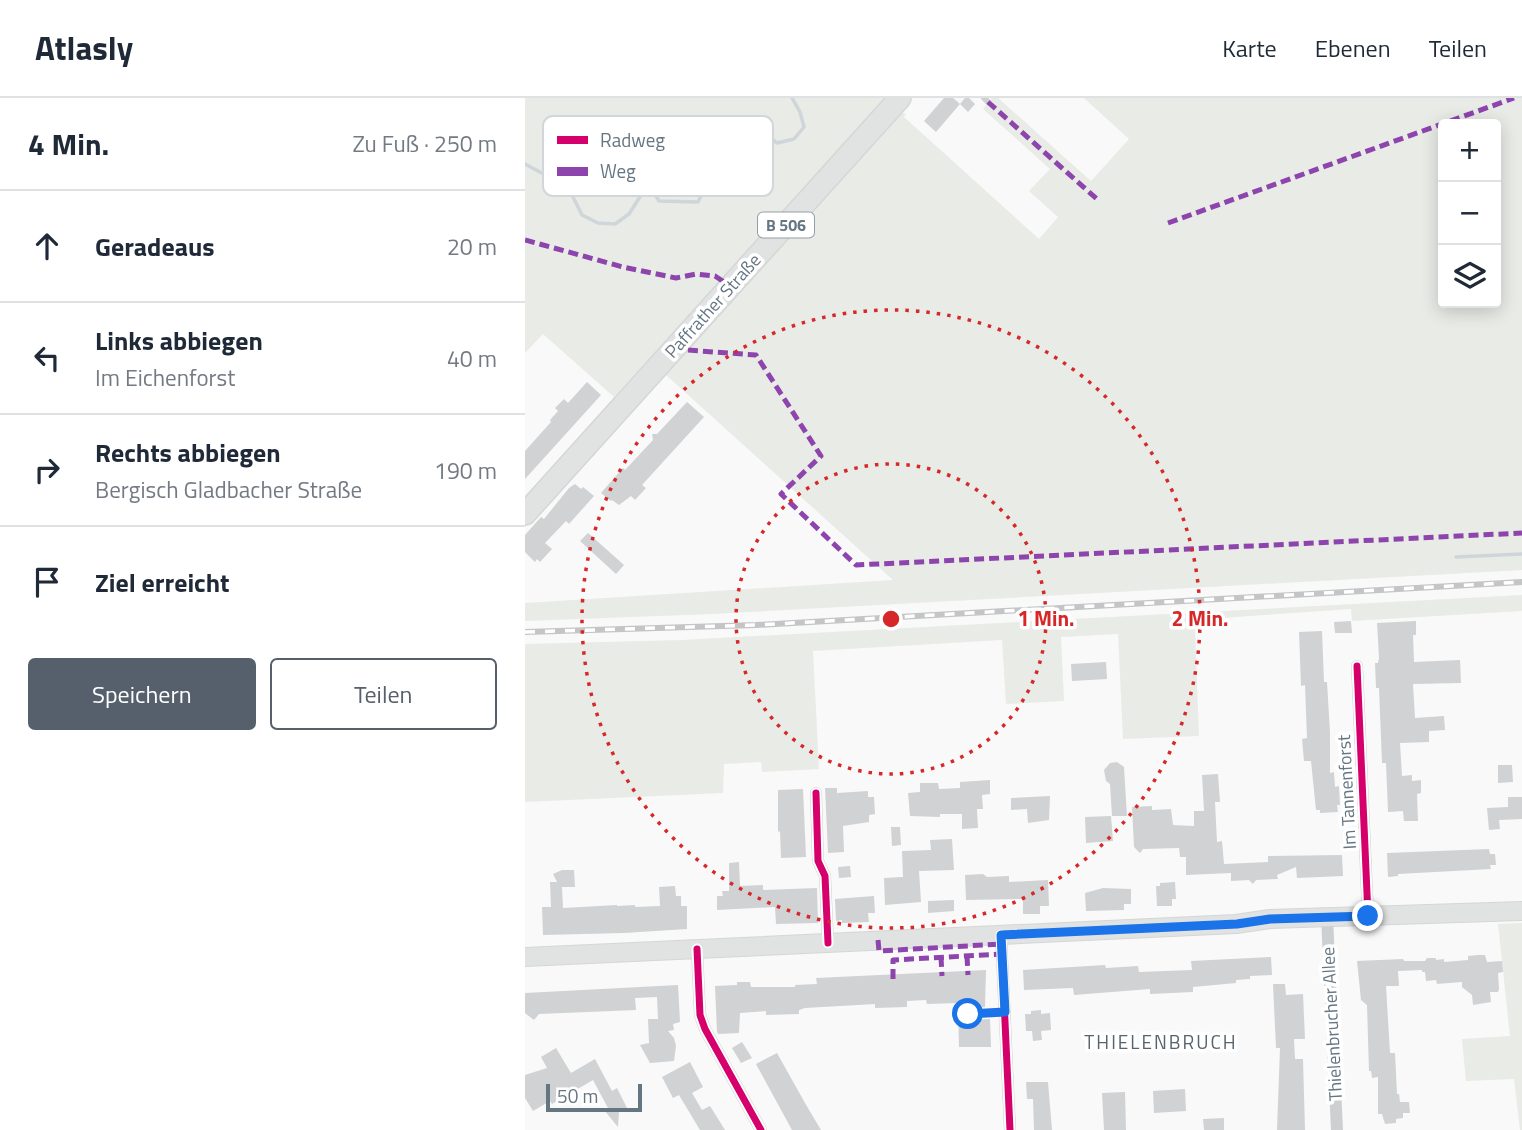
<!DOCTYPE html>
<html lang="de">
<head>
<meta charset="utf-8">
<style>
  :root { --surface:#fff; --page:#f2f2f3; --text:#1f2937; --muted:#747a83; --line:#e0e1e3; --accent:#56606c }
  body { margin:0; font-family:"Titillium Web",sans-serif; background:var(--page); color:var(--text) }
  .controls { position:absolute; right:21px; top:21px; display:grid; overflow:hidden; border-radius:7px; box-shadow:0 4px 18px #0003 }
  .controls button { width:63px; height:63px; display:grid; place-items:center; padding:0; border:0; border-bottom:2px solid var(--line); background:var(--surface); color:var(--text); font:35px sans-serif }
  .scale { position:absolute; left:21px; bottom:18px; width:96px; box-sizing:border-box; padding-left:7px; border:4px solid #657683; border-top:0; font-size:19px; line-height:24px; white-space:nowrap; color:#657683; -webkit-text-stroke:5px #fff; paint-order:stroke }
  .stop { position:absolute; width:21px; height:21px; margin:-16px; border:5px solid #1a73e8; border-radius:50%; background:#fff }
  .stop.end { background:#1a73e8; border-color:#fff; box-shadow:0 2px 7px #0008 }
  .list { margin:0; padding:0; list-style:none }
  h2 { display:flex; justify-content:space-between; align-items:center; height:91px; margin:0; padding:0 28px; font-size:30px }
  h2 small { font-size:23px; font-weight:400; color:var(--muted) }
  .list li { display:grid; grid-template-columns:46px 1fr auto; gap:21px; align-items:center; box-sizing:border-box; height:112px; padding:0 28px; border-top:2px solid var(--line) }
  .list b { display:block; font-size:26px; white-space:nowrap }
  .list p { margin:0; font-size:23px; white-space:nowrap; color:var(--muted) }
  .list em { font-size:23px; font-style:normal; color:var(--muted) }
  .actions { display:flex; gap:14px; padding:21px 28px }
  .actions a { flex:1; padding:16px 0; border:2px solid var(--accent); border-radius:7px; text-align:center; font-size:24px; color:var(--accent) }
  .actions .main { background:var(--accent); color:#fff }
  .icon { flex:none; width:38px; height:38px; fill:none; stroke:currentColor; stroke-width:2; stroke-linecap:round; stroke-linejoin:round }
  .map { position:relative; flex:none; width:997px; height:1032px; overflow:hidden }
  header { display:flex; align-items:center; gap:42px; box-sizing:border-box; height:98px; padding:0 35px; background:var(--surface); border-bottom:2px solid var(--line) }
  header strong { font-size:33px }
  nav { display:flex; gap:38px; margin-inline-start:auto; font-size:24px }
  main { display:flex }
  aside { flex:1; background:var(--surface) }
  .map>svg:first-child { display:block }
</style>
</head>
<body>
<header>
<strong>Atlasly</strong>
<nav><a>Karte</a><a>Ebenen</a><a>Teilen</a></nav>
</header>
<main>
<aside>
<h2>4 Min.<small>Zu Fuß · 250 m</small></h2>
<ul class="list">
<li><svg class="icon" aria-label="ahead" viewBox="0 0 24 24"><path d="M12 20V5M6 11l6-6 6 6"/></svg><div><b>Geradeaus</b></div><em>20 m</em></li>
<li><svg class="icon" aria-label="left" viewBox="0 0 24 24"><path d="M17 20v-9H6M10 6l-5 5 5 5"/></svg><div><b>Links abbiegen</b><p>Im Eichenforst</p></div><em>40 m</em></li>
<li><svg class="icon" aria-label="right" viewBox="0 0 24 24"><path d="M7 20v-9h11M14 6l5 5-5 5"/></svg><div><b>Rechts abbiegen</b><p>Bergisch Gladbacher Straße</p></div><em>190 m</em></li>
<li><svg class="icon" aria-label="arrive" viewBox="0 0 24 24"><path d="M6 21V4h12l-3 4 3 4H6"/></svg><div><b>Ziel erreicht</b></div></li>
</ul>
<div class="actions"><a class="main">Speichern</a><a>Teilen</a></div>
</aside>
<div class="map">
<svg width="997" height="1032" viewBox="0 0 997 1032">
  <rect width="100%" height="100%" fill="#f9f9f9"/>
  <g fill="#e8ebe6" fill-rule="evenodd">
    <polygon points="0,0 362,0 89,299 18,236 0,255"/>
    <path d="M467,0H473L566,83L604,41L559,0H997V472L187,516L0,523V505L368,482L141,277L154,262L151,258L375,14L381,16L379,19L514,141L533,119L504,93L525,71L458,11ZM918,26H971V205H918Z"/>
    <polygon points="997,497 997,513 827,523 826,511 695,520 695,530 670,531 674,638 598,641 593,536 536,539 539,603 481,606 477,542 288,553 294,671 237,674 236,664 199,666 198,695 0,704 0,546 157,542"/>
    <polygon points="997,825 997,1032 995,1032 989,981 941,983 937,941 985,938 973,826"/>
  </g>
  <g fill="none" stroke-linecap="round" stroke-linejoin="round">
    <g stroke="#ced6d9" stroke-width="3.5">
      <path d="M0,66L43,89L57,117L73,125L90,126L104,116L118,94L128,93L134,103L173,104L177,96L165,82C170,65 202,33 222,32C235,31 243,37 252,45L269,41L279,29L275,14L267,0"/>
      <polyline points="931,459 997,456"/>
    </g>
  </g>
  <g fill="#d0d2d3">
    <polygon points="419,0 428,0 435,6 440,0 444,0 450,6 443,14 435,6 411,34 399,23"/>
    <polygon points="62,284 76,297 0,381 0,353 26,324 25,322 33,313 30,310 39,301 43,305"/>
    <polygon points="162,304 179,319 117,387 121,390 110,402 106,398 94,407 87,402 86,403 76,395 98,370 100,372 128,342 127,336 132,336"/>
    <polygon points="50,386 56,391 58,389 69,398 44,426 41,423 20,445 27,451 15,464 12,461 10,464 0,454 0,437 16,419 19,421 44,390"/>
    <polygon points="63,435 99,467 91,476 55,443"/>
    <polygon points="826,523 827,535 810,535 809,524"/>
    <polygon points="891,523 891,537 888,537 889,564 935,562 936,585 888,586 890,620 919,618 920,632 904,633 904,644 875,645 877,678 887,677 887,683 896,682 896,695 892,696 893,723 879,723 878,713 863,714 861,665 857,665 854,590 851,590 850,565 853,565 854,560 852,525"/>
    <polygon points="797,533 799,584 802,584 805,634 805,675 809,674 810,689 814,688 815,707 812,707 813,714 795,715 795,712 791,712 786,663 779,663 777,641 782,640 780,587 776,588 774,534"/>
    <polygon points="581,564 582,581 547,583 546,566"/>
    <polygon points="592,664 599,669 602,718 587,718 585,686 581,683 579,672 585,665"/>
    <polygon points="973,667 987,667 988,684 973,685"/>
    <polygon points="693,676 695,704 690,704 692,744 697,743 699,766 743,764 743,758 817,757 818,778 772,780 771,769 752,777 753,781 731,782 728,786 724,782 706,783 706,775 661,777 661,759 655,759 654,750 618,751 615,755 609,749 607,709 627,708 627,712 646,711 648,727 669,728 669,713 679,713 677,677"/>
    <polygon points="465,682 465,696 457,697 458,711 452,711 453,730 437,731 437,716 415,716 415,719 385,718 383,695 395,694 395,685 413,685 414,691 435,690 435,684"/>
    <polygon points="300,690 312,690 312,695 343,693 343,699 349,699 350,716 344,717 344,724 318,728 319,754 303,755"/>
    <polygon points="278,691 281,759 256,760 255,733 253,734 253,692"/>
    <polygon points="525,698 524,722 503,725 502,711 486,712 486,700"/>
    <polygon points="983,699 997,699 997,721 974,722 975,731 964,732 962,710 983,709"/>
    <polygon points="586,718 588,743 561,745 560,719"/>
    <polygon points="366,729 375,729 376,747 367,748"/>
    <polygon points="427,741 429,772 394,773 396,804 360,807 359,780 378,779 377,753 406,752 405,742"/>
    <polygon points="964,751 965,756 970,756 971,767 965,767 966,771 873,776 873,778 863,779 862,755"/>
    <polygon points="214,764 215,788 238,787 238,792 292,790 293,825 251,826 250,809 192,812 192,798 198,798 197,793 204,793 204,765"/>
    <polygon points="325,768 326,779 314,780 313,769"/>
    <polygon points="37,772 49,772 50,789 37,789 38,810 92,807 92,808 110,807 110,809 135,808 134,789 150,788 151,798 156,798 156,808 162,808 162,831 99,835 18,837 17,809 26,809 25,784 32,784 28,776"/>
    <polygon points="458,776 462,779 484,778 484,784 523,782 524,808 515,808 515,816 498,816 498,801 441,802 440,777"/>
    <polygon points="650,784 651,801 647,801 647,808 632,808 631,788 635,788 635,785"/>
    <polygon points="578,790 606,791 606,806 599,806 599,812 561,813 560,795"/>
    <polygon points="349,798 350,815 343,815 344,824 317,825 317,822 311,823 310,801"/>
    <polygon points="429,802 429,813 403,815 403,803"/>
    <polygon points="953,857 960,857 962,864 977,863 978,874 973,875 974,891 973,894 965,894 966,904 948,907 947,897 937,889 937,884 912,886 911,882 901,883 900,874 897,874 897,872 873,873 874,888 861,888 865,955 870,955 872,996 874,996 875,1004 884,1004 885,1015 878,1015 878,1020 871,1021 871,1025 860,1026 857,1016 853,1016 853,979 847,980 846,973 844,973 842,907 836,902 832,863 878,861 879,863 900,863 902,860 911,860 911,862 919,861 919,864 943,862 943,858"/>
    <polygon points="746,859 747,877 725,878 725,881 711,882 711,885 668,889 668,894 625,896 625,891 549,897 548,890 499,892 498,872 580,867 581,870 613,868 614,874 640,873 667,872 666,863"/>
    <polygon points="461,872 460,909 441,911 437,917 443,922 465,921 466,949 434,949 433,905 402,906 401,902 382,903 382,909 350,910 350,906 280,910 274,912 274,916 241,917 241,913 215,915 214,935 193,936 192,934 190,888 212,887 212,884 225,884 226,889 270,889 270,887 292,886 291,880"/>
    <polygon points="748,886 760,886 761,897 778,896 780,941 769,941 770,961 778,961 780,1032 752,1032 755,950 751,950"/>
    <polygon points="153,887 155,924 148,926 149,932 143,933 149,940 151,948 149,963 125,965 115,947 124,945 123,921 133,921 132,899 110,900 111,912 14,916 9,922 0,915 0,895"/>
    <polygon points="516,912 516,916 525,915 526,932 516,933 517,942 508,943 507,933 501,933 500,916 506,916 506,913"/>
    <polygon points="217,944 227,960 216,965 207,950"/>
    <polygon points="31,950 46,975 70,961 87,993 92,990 102,1010 94,1014 93,1029 79,1012 83,1010 68,982 27,1006 25,1003 8,1013 0,1000 0,977 22,970 16,959"/>
    <polygon points="252,955 280,1005 296,1032 267,1032 231,966"/>
    <polygon points="165,964 178,989 167,995 177,1012 185,1008 200,1032 175,1032 154,997 148,1000 137,979"/>
    <polygon points="501,984 523,984 527,1032 509,1032 508,1001 502,1001"/>
    <polygon points="660,991 661,1013 629,1015 628,993"/>
    <polygon points="600,994 601,1032 579,1032 577,995"/>
    <polygon points="699,1020 699,1032 679,1032 678,1021"/>
  </g>
  <g fill="none" stroke-linecap="round" stroke-linejoin="round">
    <g stroke="#d5d6d7" stroke-width="20">
      <polyline id="secondary" points="0,859 711,826 745,821 997,813"/>
    </g>
    <g stroke="#d5d6d7" stroke-width="24">
      <polyline id="primary" points="0,416 375,0"/>
    </g>
    <g stroke="#cecfd0" stroke-width="6">
      <polyline points="459,0 463,4"/>
      <polyline points="443,916 480,914"/>
    </g>
    <g stroke="#cecfd0" stroke-width="12">
      <polyline points="832,568 843,818"/>
      <polyline points="291,695 293,763 300,778 303,845"/>
      <polyline points="802,819 812,1032"/>
      <polyline points="476,837 485,1032"/>
      <polyline points="172,851 175,917 180,931 236,1032"/>
    </g>
    <use href="#secondary" stroke="#e1e2e2" stroke-width="18"/>
    <use href="#primary" stroke="#e1e2e2" stroke-width="21"/>
    <g stroke="#c3c5c6" stroke-width="6">
      <polyline id="rail" points="0,534 231,527 997,484"/>
    </g>
    <use href="#rail" stroke="#fff" stroke-width="3.5" stroke-dasharray="10" stroke-linecap="butt"/>
    <g stroke="#8e44ad" stroke-width="5" stroke-dasharray="10 5" stroke-linecap="butt">
      <polyline points="463,4 573,102"/>
      <polyline points="643,125 989,0"/>
      <polyline points="0,142 98,169 151,180 171,176 190,178 205,188"/>
      <polyline points="148,251 231,257 296,358 256,396 331,467 997,435"/>
      <polyline points="353,842 354,853 476,846"/>
      <polyline points="442,858 443,877"/>
      <polyline points="416,859 417,878"/>
      <polyline points="368,881 368,862 477,856"/>
    </g>
    <g stroke="#fff" stroke-width="11">
      <g id="cycleway">
        <polyline points="832,568 843,818"/>
        <polyline points="291,695 293,763 300,778 303,845"/>
        <polyline points="476,837 485,1032"/>
        <polyline points="172,851 175,917 180,931 236,1032"/>
      </g>
    </g>
    <use href="#cycleway" stroke="#d6006c" stroke-width="7"/>
  </g>
  <g fill="none" stroke-linecap="round" stroke-linejoin="round">
    <polyline stroke="#1a73e8" stroke-width="9" points="443,916 480,914 476,837 712,826 745,821 843,818"/>
  </g>
  <g fill="none" stroke="#d62828" stroke-width="3.5" stroke-dasharray="3.5 7">
    <circle cx="366" cy="521" r="155"/>
    <circle cx="366" cy="521" r="309"/>
  </g>
  <g text-anchor="middle" stroke-width="7" stroke-linejoin="round" paint-order="stroke">
    <rect fill="#fff" stroke="#939fa8" stroke-width="2" x="233" y="114.5" width="56" height="25" rx="5"/>
    <g font-size="16" font-weight="bold" fill="#657683">
      <text x="261" y="133">B 506</text>
    </g>
    <g font-size="18" fill="#657683" stroke="#fff">
      <text transform="translate(188 208) rotate(-48)" y="6">Paffrather Straße</text>
      <text transform="translate(822 694) rotate(-93)" y="6">Im Tannenforst</text>
      <text transform="translate(807 926) rotate(-93)" y="6">Thielenbrucher Allee</text>
    </g>
    <g font-size="19" letter-spacing="2" fill="#57646e" stroke="#fff">
      <text x="636" y="951">THIELENBRUCH</text>
    </g>
  </g>
  <rect x="18" y="18" width="230" height="80" rx="10" fill="#fff" stroke="#d1d6da" stroke-width="2"/>
  <rect x="32" y="38" width="31" height="8" fill="#d6006c"/>
  <rect x="32" y="69" width="31" height="9" fill="#8e44ad"/>
  <g font-size="19" fill="#657683">
    <text x="75" y="49">Radweg</text>
    <text x="75" y="80">Weg</text>
  </g>
  <circle cx="366" cy="521" r="10" fill="#d62828" stroke="#fff" stroke-width="3.5"/>
  <g font-size="21" text-anchor="middle" font-weight="bold" fill="#d62828" stroke="#fff" stroke-width="7" stroke-linejoin="round" paint-order="stroke">
    <text x="521" y="528">1 Min.</text>
    <text x="675" y="528">2 Min.</text>
  </g>
</svg>
<div class="controls">
<button>+</button>
<button>−</button>
<button><svg class="icon" aria-label="layers" viewBox="0 0 24 24"><path d="M12 4l9 5-9 5-9-5zM3 14l9 5 9-5"/></svg></button>
</div>
<div class="scale">50 m</div>
<div class="stop" style="left:443px;top:916px"></div>
<div class="stop end" style="left:843px;top:818px"></div>
</div>
</main>
</body>
</html>
